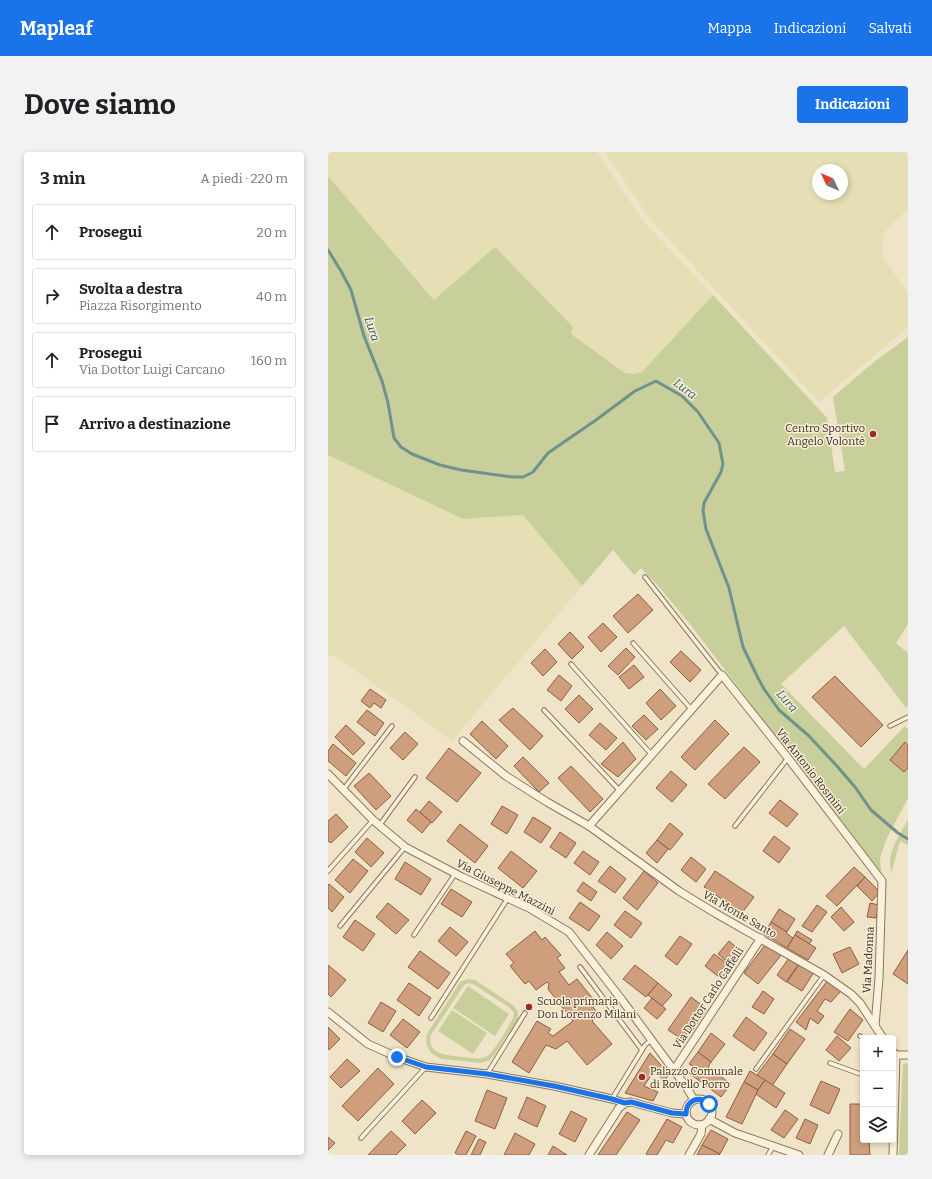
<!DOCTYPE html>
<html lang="it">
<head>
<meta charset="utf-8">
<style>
  :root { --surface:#fff; --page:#f2f2f2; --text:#202124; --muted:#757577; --line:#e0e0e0; --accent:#1a73e8 }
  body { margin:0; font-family:Bitter,serif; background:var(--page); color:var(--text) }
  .controls { position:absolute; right:12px; bottom:12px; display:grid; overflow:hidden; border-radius:4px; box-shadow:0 2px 6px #0003 }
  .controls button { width:36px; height:36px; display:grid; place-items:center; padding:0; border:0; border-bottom:1px solid var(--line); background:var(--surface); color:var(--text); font:20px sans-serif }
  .compass { position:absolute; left:484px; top:12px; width:36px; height:36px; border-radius:50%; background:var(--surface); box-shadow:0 2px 6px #0003; rotate:314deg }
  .stop { position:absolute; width:12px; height:12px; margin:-9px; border:3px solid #1a73e8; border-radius:50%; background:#fff }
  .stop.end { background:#1a73e8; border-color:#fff; box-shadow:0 1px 4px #0008 }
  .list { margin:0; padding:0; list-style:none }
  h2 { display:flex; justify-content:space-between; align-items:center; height:52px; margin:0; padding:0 16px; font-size:17px }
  h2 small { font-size:13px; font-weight:400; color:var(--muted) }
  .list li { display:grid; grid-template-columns:26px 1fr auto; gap:12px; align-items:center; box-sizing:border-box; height:56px; margin:0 8px 8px; padding:0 8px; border:1px solid var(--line); border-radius:4px }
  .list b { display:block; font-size:15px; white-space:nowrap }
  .list p { margin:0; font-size:13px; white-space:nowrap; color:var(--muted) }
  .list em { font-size:13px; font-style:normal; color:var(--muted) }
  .icon { flex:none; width:22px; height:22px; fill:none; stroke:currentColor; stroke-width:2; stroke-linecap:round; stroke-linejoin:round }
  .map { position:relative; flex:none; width:580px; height:1003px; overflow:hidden; border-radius:4px }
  header { display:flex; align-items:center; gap:24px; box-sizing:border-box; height:56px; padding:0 20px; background:var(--accent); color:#fff }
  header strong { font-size:19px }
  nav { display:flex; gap:22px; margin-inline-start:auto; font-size:14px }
  .intro { display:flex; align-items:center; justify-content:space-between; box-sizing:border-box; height:96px; padding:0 24px }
  h1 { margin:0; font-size:28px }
  .button { padding:10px 18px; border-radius:4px; background:var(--accent); color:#fff; font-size:14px; font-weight:700 }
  main { display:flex; gap:24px; padding:0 24px }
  aside { flex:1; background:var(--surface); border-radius:4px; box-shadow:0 2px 6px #0003 }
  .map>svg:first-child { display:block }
</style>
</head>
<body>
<header>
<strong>Mapleaf</strong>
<nav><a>Mappa</a><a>Indicazioni</a><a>Salvati</a></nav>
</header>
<div class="intro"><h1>Dove siamo</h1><a class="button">Indicazioni</a></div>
<main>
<aside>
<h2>3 min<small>A piedi · 220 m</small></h2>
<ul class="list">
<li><svg class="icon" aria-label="ahead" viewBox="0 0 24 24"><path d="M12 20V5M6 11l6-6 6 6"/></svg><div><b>Prosegui</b></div><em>20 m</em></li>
<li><svg class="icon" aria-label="right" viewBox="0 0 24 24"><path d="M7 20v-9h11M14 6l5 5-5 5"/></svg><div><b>Svolta a destra</b><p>Piazza Risorgimento</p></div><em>40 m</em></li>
<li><svg class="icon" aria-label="ahead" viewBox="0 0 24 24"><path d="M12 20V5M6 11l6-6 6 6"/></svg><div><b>Prosegui</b><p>Via Dottor Luigi Carcano</p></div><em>160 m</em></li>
<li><svg class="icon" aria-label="arrive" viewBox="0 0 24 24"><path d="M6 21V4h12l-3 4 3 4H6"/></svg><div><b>Arrivo a destinazione</b></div></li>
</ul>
</aside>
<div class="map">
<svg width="580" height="1003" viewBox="0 0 580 1003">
  <rect width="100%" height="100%" fill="#f0e4c8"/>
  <g fill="#e6deb5" fill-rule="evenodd">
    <polygon points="0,0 269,0 316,70 385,143 314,220 306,222 297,221 243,182 107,148 0,24"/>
    <path d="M277,0H580V57L559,77L556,83L554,92V101L556,107L580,141V175L491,250L322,67ZM490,18H514V42H490Z"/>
    <polygon points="0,303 135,367 195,363 254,434 124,589 8,504 0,504"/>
  </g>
  <g fill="#c9cf9b" fill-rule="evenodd">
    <polygon points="0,24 106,148 167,95 245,175 243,182 297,221 306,222 314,220 385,143 499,266 507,320 517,319 505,245 546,210 580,185 580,472 568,491 580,501 580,554 578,556 516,474 453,532 536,617 577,574 580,577 580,646 558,688 552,706 553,721 361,471 332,436 313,416 306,423 285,398 254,434 195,363 135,367 0,303"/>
    <path d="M580,668V693L572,689L563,722C563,717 562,713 562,709C563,695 573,680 580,668Z"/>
    <path d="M139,827L147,828L185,853L190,860V867L168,901L162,908L153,911L114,907C102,902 96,895 99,882L132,830ZM140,831L145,832L182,856L186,861L185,866C180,875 167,899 159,904C153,908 143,906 135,905C122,903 98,904 103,883L136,833Z"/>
    <polygon points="140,834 181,862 167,884 125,856"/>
    <polygon points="124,858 159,881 145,902 110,879"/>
    <polygon points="580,911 580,1003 571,1003 575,912"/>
  </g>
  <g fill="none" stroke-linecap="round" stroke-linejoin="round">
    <polyline stroke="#6f938a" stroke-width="3" points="0,98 13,119 23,138 36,184 54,229 60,251 66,286 73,295 84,302 112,313 133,318 184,325 195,325 205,320 220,301 268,268 307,239 328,229 354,244 370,260 391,291 395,312 393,320 376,351 375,359 378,377 401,436 415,495 430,526 436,537 451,558 481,584 508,613 527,635 543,658 570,681 580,687"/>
  </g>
  <g fill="#cf9f7d" stroke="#8d5f41">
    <polygon points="310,442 325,458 300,481 285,464"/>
    <polygon points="275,471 289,485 273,500 260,485"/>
    <polygon points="242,480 256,495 244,507 230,492"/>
    <polygon points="298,496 307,505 290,523 280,514"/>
    <polygon points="217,497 229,510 215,524 203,511"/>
    <polygon points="353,499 373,518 362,530 342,510"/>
    <polygon points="306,513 316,525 301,537 291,525"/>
    <polygon points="231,523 244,534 233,549 219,538"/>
    <polygon points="507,524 555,573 533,595 484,545"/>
    <polygon points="42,537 58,548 53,556 46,551 42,556 33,549"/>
    <polygon points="332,537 348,554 333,568 318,551"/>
    <polygon points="251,543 265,557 251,571 237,557"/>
    <polygon points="185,556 215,584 202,598 171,568"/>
    <polygon points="39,558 56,571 47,584 29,570"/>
    <polygon points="316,563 330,577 318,588 304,574"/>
    <polygon points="387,568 401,582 367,618 353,605"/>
    <polygon points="154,569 180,594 168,607 142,582"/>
    <polygon points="272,571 289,586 278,598 261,583"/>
    <polygon points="18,573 37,591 25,603 7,585"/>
    <polygon points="77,580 90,592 75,608 62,596"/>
    <polygon points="295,590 308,607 290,625 273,612"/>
    <polygon points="577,590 580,593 580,616 576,620 562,608"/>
    <polygon points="5,592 28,611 18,624 0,609 0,599"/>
    <polygon points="416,595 432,610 397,647 380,632"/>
    <polygon points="121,596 153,621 129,650 98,626"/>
    <polygon points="195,605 221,631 211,640 186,614"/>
    <polygon points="243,614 275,647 262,660 230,626"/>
    <polygon points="343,619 359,633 344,650 328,636"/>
    <polygon points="41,621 63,644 48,658 26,634"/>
    <polygon points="452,648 470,662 459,675 441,661"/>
    <polygon points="101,649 114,660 104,671 92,660"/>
    <polygon points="174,654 190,663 179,682 163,672"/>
    <polygon points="88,657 103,670 94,681 79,668"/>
    <polygon points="8,662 20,675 3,691 0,689 0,669"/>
    <polygon points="205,665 223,676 213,691 196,680"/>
    <polygon points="342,671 355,682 342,698 329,688"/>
    <polygon points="132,672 160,694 147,711 119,689"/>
    <polygon points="232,680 248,691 238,706 222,695"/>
    <polygon points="446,684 462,696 451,711 435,699"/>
    <polygon points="39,686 56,701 43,715 27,700"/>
    <polygon points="329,688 340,697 329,711 318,701"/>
    <polygon points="183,699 209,719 195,736 170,716"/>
    <polygon points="255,699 271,710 262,723 246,711"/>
    <polygon points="363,705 378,717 368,730 353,718"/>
    <polygon points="25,707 40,719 22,741 7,728"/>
    <polygon points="77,710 103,727 93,743 67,727"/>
    <polygon points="282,714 298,727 287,741 270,729"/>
    <polygon points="526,715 537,725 509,754 498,744"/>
    <polygon points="316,719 330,731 309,758 295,746"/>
    <polygon points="387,719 426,745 414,761 376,735"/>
    <polygon points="537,725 552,740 544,749 529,734"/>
    <polygon points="255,730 269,740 263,749 249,739"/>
    <polygon points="1,732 16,745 4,760 0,756 0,733"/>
    <polygon points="123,737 144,750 134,765 113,752"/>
    <polygon points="252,750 272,764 261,779 241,766"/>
    <polygon points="60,751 81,768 68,782 48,765"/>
    <polygon points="542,751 551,753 548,766 539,765"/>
    <polygon points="489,753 499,760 484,780 474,774"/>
    <polygon points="513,755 526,770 516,779 503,765"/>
    <polygon points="451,757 467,767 459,780 443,770"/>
    <polygon points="297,759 314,771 303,786 286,773"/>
    <polygon points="27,768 47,782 35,799 15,785"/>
    <polygon points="443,770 459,780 458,781 465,786 459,796 436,782"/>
    <polygon points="122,775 140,790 128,804 110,789"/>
    <polygon points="207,779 214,788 217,785 233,803 229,806 237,816 231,820 241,833 249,827 269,852 265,855 271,863 264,869 284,892 259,913 239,889 228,897 218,893 201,921 184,910 209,869 223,877 220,881 225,884 245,869 220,837 221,832 219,830 208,838 201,829 197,832 182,814 186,811 178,802"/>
    <polygon points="469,779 484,788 481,792 467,783"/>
    <polygon points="279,780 295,794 283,807 268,793"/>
    <polygon points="467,783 488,796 480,808 459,796"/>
    <polygon points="352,784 364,792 349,813 337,804"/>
    <polygon points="401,789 414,800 403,813 390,802"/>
    <polygon points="437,793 454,802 430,832 416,821"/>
    <polygon points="522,795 531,812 514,821 505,802"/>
    <polygon points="580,798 580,832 565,822"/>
    <polygon points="92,799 122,821 110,837 80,815"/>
    <polygon points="386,802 404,815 395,828 377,814"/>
    <polygon points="461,806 471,812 458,830 449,823"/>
    <polygon points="472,811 486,820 474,839 459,830"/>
    <polygon points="0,813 18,828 3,845 0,842"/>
    <polygon points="307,813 330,831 318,845 295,827"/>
    <polygon points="500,828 513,839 503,850 497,847 489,859 496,864 490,872 482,866 478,878 468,870"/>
    <polygon points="81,831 103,846 91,864 69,848"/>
    <polygon points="330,831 344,843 334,854 320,843"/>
    <polygon points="435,839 446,847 436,862 424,855"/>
    <polygon points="363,845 379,857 357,889 340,878"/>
    <polygon points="324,846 338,857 329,867 316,856"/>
    <polygon points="53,850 68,859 55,880 40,871"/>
    <polygon points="522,857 535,868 520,889 506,880"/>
    <polygon points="418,865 439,881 426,899 405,884"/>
    <polygon points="75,867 92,880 79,896 62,883"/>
    <polygon points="0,875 12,887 1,898 0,896"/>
    <polygon points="462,877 477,887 459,912 445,902"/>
    <polygon points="383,881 397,892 383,910 370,900"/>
    <polygon points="509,884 523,896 511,909 498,898"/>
    <polygon points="370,900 383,910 380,915 403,932 393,945 361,921 366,915 361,912"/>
    <polygon points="322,901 341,922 337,929 326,919 316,934 330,940 325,949 297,941"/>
    <polygon points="445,902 459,912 444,934 429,923"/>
    <polygon points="19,907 32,919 13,936 2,925"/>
    <polygon points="50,916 66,932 30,969 14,954"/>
    <polygon points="422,919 437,928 430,938 416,930"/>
    <polygon points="437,928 457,941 448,956 428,942 430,938"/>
    <polygon points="493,929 512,937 501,962 482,953"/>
    <polygon points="416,930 430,938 414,972 398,965"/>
    <polygon points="159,938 179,946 167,977 147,969"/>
    <polygon points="199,945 218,954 209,975 190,966"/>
    <polygon points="94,948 108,961 87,982 74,969"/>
    <polygon points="522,952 535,952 535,988 541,988 542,1003 522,1003"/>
    <polygon points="457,958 470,967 456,986 443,978"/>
    <polygon points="243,959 259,967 247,990 231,982"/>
    <polygon points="299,960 312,968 288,1003 270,1003"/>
    <polygon points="339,967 354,975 345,991 338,988 329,1003 320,1003 318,1002"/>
    <polygon points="477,967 490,973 482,992 468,986"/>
    <polygon points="383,978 400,987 392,1002 374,993"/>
    <polygon points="63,979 78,993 68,1003 40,1003"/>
    <polygon points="138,979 148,984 138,1003 131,1003 127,1001"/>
    <polygon points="187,981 207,992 201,1003 176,1003"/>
    <polygon points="0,985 7,991 0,998"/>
    <polygon points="151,987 158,990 152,1003 143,1003"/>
    <polygon points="374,993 392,1002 391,1003 369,1003"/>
    <polygon points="225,994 239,1003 220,1003"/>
  </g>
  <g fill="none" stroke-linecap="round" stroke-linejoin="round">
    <g stroke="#8d765c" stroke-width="5.5">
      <g id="lane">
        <polyline points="317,425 394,523"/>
        <polyline points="305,491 364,558"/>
        <polyline points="243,512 323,602"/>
        <polyline points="216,558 292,639"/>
        <polyline points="562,574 580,565"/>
        <polyline points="15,638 64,574"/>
        <polyline points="51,674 87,625"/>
        <polyline points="407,674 460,606"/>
        <polyline points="0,719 45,668"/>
        <polyline points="12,774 77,695"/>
        <polyline points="86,783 127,722"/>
        <polyline points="252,815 314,898"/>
        <polyline points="103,866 180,746"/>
        <polyline points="532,884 535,886"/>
        <polyline points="502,911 535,923"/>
        <polyline points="428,917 496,823"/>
        <polyline points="159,922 197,861"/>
        <polyline points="284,947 314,898 317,893 323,888"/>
        <polyline points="33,986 97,916"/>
        <polyline points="440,1003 445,995"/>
      </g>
    </g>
    <g stroke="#8d765c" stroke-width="9">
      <g id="street">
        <polyline points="135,589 178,624 219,650 261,674 351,739 387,761 496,823 523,842 532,851 547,874"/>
        <polyline points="0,622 45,668 77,695 134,725 201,756 241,780 294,848 359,936 366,948"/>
        <polyline points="261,674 394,523 460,606 554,729 551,826 547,874 555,886"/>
        <polyline points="0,860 40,892 69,905 98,915 159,922 226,934 284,947 297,951"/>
        <polyline points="568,903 580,903"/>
        <polyline points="346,918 433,786"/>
        <circle cx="371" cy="960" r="13"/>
        <polyline points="381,967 407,981 471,1003"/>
        <polyline points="261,1003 291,956 297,951 303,950 344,961 358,962"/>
        <polyline points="361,1003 373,982 374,973"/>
        <polyline points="500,1003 510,982"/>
        <polyline points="565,1003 568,903 565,900"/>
      </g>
    </g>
    <use href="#lane" stroke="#faf1dc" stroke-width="3.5"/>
    <use href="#street" stroke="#faf1dc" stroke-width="7"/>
  </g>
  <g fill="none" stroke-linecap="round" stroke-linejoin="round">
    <path stroke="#1a73e8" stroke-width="5" d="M69,905L98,915L159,922L226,934L284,947L297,951L303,950L344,961L358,962C358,948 371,943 381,952"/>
  </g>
  <g fill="#9e2a2b" stroke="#f7eed8" stroke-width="1.5">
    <circle cx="545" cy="282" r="4"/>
    <circle cx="201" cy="855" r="4"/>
    <circle cx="314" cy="925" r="4"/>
  </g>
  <g text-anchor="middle" stroke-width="3" stroke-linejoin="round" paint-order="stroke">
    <g font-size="11" fill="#3d2e20" stroke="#f7eed8" text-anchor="start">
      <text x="537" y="280" text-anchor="end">Centro Sportivo<tspan x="537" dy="13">Angelo Volontè</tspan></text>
      <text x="209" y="853">Scuola primaria<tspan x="209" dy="13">Don Lorenzo Milani</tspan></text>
      <text x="322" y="923">Palazzo Comunale<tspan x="322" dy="13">di Rovello Porro</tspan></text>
    </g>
    <g font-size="11" fill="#3d2e20" stroke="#f7eed8">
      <text transform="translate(483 619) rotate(52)" y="4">Via Antonio Rosmini</text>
      <text transform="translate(178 735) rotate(27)" y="4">Via Giuseppe Mazzini</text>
      <text transform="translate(412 762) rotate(30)" y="4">Via Monte Santo</text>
      <text transform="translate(540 808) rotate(-87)" y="4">Via Madonna</text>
      <text transform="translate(380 846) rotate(-57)" y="4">Via Dottor Carlo Caffelli</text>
    </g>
    <g font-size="12" font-style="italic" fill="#2f5d5a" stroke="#f7eed8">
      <text transform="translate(44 177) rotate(72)" y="4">Lura</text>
      <text transform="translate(357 237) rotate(37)" y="4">Lura</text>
      <text transform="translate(459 549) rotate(49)" y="4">Lura</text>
    </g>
  </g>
</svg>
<div class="controls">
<button>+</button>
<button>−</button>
<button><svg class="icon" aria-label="layers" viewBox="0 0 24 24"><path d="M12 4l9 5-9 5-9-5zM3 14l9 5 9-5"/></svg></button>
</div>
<svg class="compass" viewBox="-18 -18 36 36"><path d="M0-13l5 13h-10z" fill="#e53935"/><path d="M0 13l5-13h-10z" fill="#757577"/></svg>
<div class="stop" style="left:381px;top:952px"></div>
<div class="stop end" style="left:69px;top:905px"></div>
</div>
</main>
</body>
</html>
